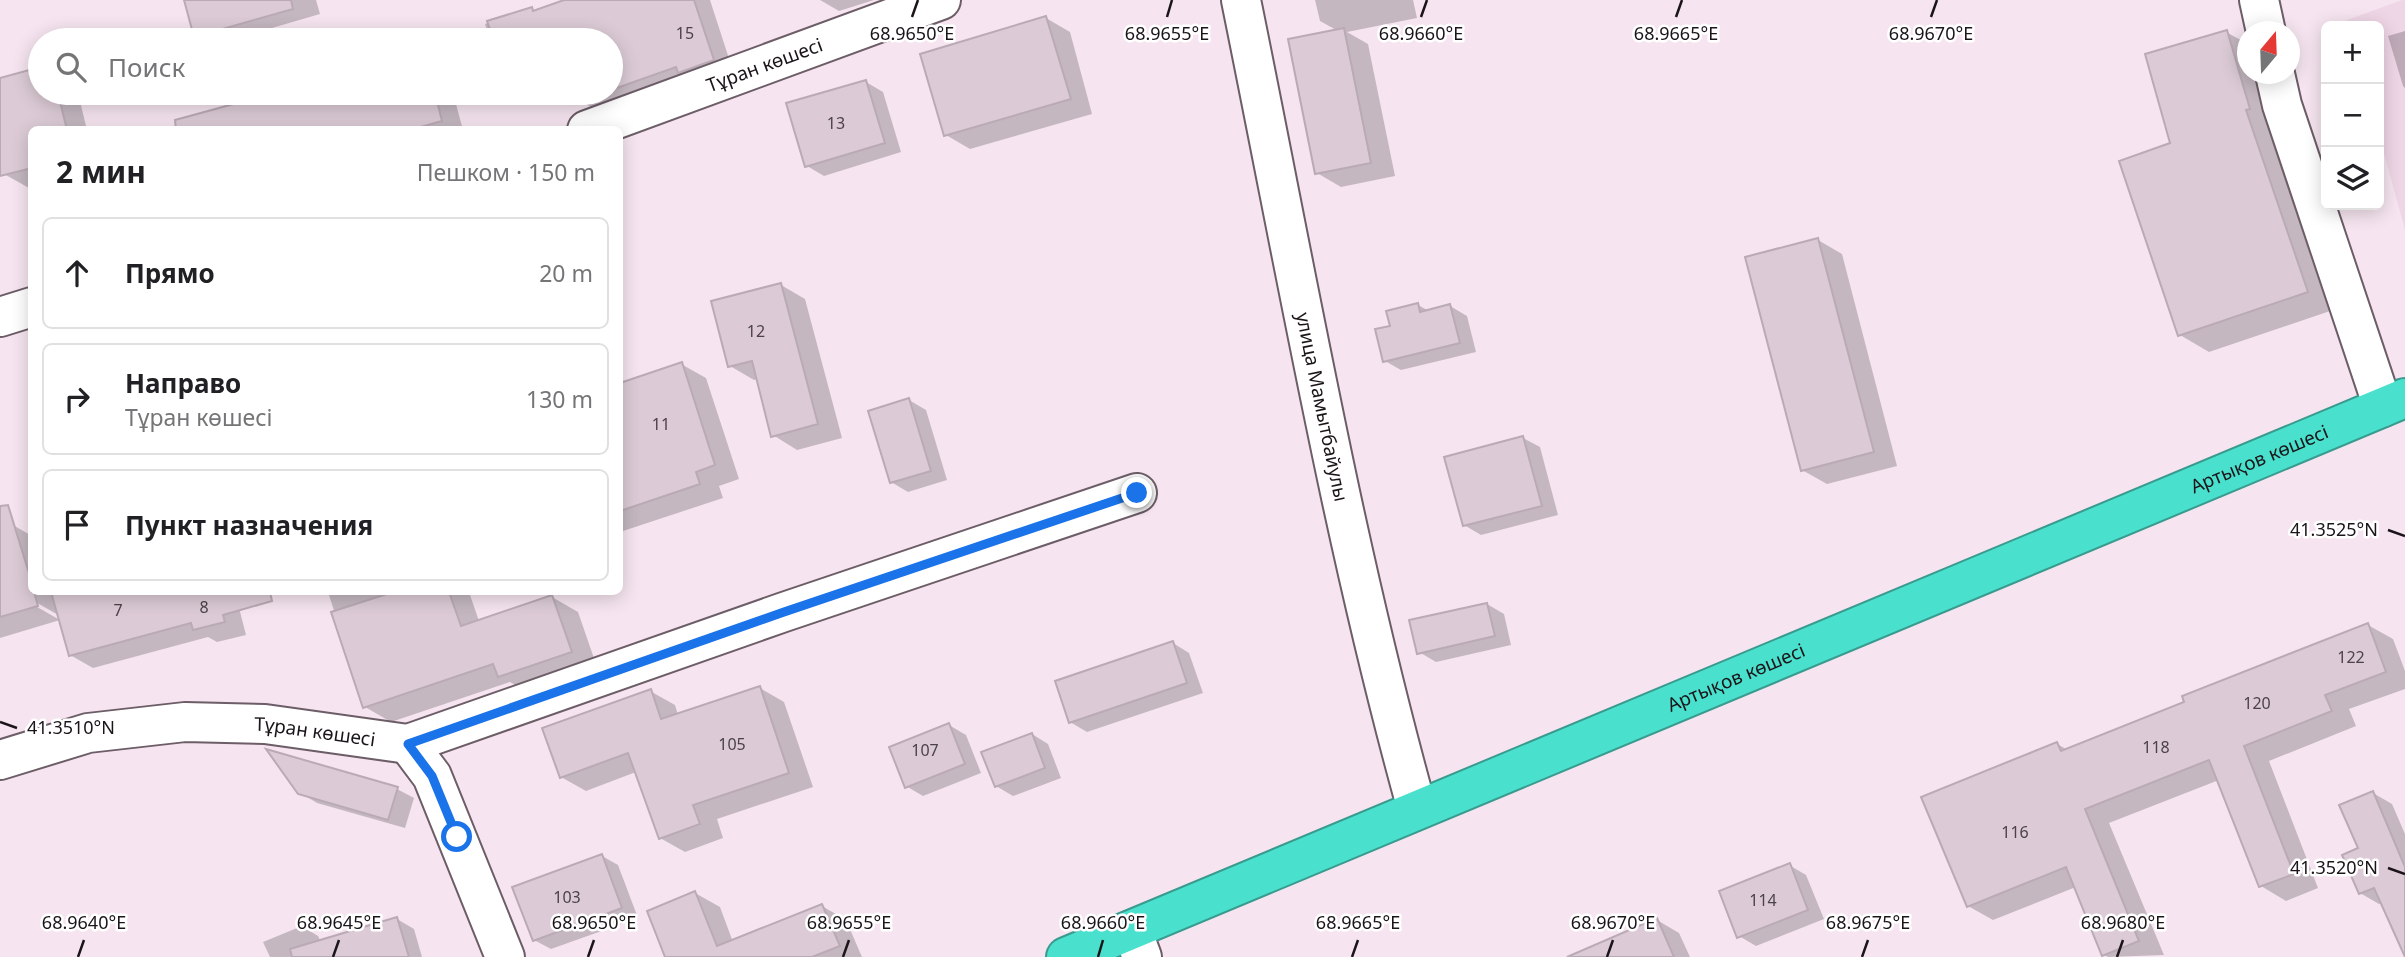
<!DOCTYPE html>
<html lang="ru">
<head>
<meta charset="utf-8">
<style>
  :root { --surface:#fff; --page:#f2f2f2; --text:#202124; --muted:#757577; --line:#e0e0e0 }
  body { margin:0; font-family:"Noto Sans",sans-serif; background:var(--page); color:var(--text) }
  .controls { position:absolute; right:21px; top:21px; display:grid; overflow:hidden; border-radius:10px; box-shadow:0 4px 18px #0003 }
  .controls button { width:63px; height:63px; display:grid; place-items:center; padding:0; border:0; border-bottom:2px solid var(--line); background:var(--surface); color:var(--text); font:35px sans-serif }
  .compass { position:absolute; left:2237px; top:21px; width:63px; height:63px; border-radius:50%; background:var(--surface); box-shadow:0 4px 18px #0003; rotate:19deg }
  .stop { position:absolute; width:21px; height:21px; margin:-16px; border:5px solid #1a73e8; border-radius:50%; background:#fff }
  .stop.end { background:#1a73e8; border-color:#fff; box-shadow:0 2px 7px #0008 }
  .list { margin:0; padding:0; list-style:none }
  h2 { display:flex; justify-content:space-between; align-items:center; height:91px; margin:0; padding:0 28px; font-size:30px }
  h2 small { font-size:23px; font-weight:400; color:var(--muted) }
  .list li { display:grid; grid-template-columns:46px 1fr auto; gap:21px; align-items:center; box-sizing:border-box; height:112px; margin:0 14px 14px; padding:0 14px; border:2px solid var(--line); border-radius:10px }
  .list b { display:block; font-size:26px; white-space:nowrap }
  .list p { margin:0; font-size:23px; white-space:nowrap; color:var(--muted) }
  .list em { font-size:23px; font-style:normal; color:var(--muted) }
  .icon { flex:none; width:38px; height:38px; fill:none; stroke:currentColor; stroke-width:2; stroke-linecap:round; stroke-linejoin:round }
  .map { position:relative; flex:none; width:2405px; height:957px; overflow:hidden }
  .search { position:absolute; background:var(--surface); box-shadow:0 4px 18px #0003; left:28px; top:28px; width:595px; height:77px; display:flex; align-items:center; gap:18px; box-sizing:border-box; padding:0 24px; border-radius:38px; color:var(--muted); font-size:26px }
  .panel { position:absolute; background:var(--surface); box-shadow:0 4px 18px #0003; left:28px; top:126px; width:595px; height:469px; border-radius:10px }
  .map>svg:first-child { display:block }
</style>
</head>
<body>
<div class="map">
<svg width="2405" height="957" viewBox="0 0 2405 957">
  <rect width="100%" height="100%" fill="#f6e5f0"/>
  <polygon fill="#efd6e6" points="2402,0 2405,0 2405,230 2379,135 2379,26 2349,26 2347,20"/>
  <g fill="#0003">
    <polygon points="205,0 316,0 320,14 231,40 203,40 196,36"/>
    <polygon points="569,0 710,0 733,71 600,112 580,101 577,93 611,93 611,40 490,40 485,24 532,9 537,12"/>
    <polygon points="820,0 874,0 839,11"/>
    <polygon points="1315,0 1413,0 1417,18 1347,32 1368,44 1395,176 1341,187 1317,173 1338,31 1320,21"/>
    <polygon points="1046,18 1070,32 1092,114 970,149 946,135"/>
    <polygon points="2405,31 2405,88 2403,86 2388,36"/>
    <polygon points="2226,32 2248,44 2248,74 2263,74 2336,309 2209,352 2180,335"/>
    <polygon points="40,69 40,93 78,93 87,130 32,130 32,188 29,188 4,174 0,157 0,79"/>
    <polygon points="866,82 883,92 901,152 824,176 807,166"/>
    <polygon points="280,93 453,93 463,130 227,130 221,109"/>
    <polygon points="513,93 568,93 532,104"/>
    <polygon points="1818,240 1842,254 1897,466 1827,484 1802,470"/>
    <polygon points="781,285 805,299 842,438 797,450 773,435 758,379 754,380 730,366"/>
    <polygon points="1418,305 1429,311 1450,306 1467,316 1476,352 1401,370 1385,361 1392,327"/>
    <polygon points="681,364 706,378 739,479 719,486 723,498 620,532 620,385"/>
    <polygon points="909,400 926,410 947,480 908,492 891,482"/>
    <polygon points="1523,438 1540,447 1558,515 1481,535 1464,525"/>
    <polygon points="13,525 32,536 32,592 53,592 55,596 72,592 235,592 246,635 217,642 208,637 93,668 70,655 60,616 32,600 30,603 60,620 0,638 0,529"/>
    <polygon points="328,592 469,592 479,621 552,597 578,612 597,667 525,691 510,682 391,722 365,707"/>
    <polygon points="1487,604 1504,614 1511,645 1436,662 1419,652"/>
    <polygon points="2368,625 2393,639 2405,671 2405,689 2349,709 2356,726 2269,761 2318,888 2286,901 2261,886 2219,780 2109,823 2164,955 2108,957 2104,955 2076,887 1993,920 1968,906 2057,744 2068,750 2186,703"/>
    <polygon points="1173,643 1189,653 1203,693 1087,732 1070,722"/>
    <polygon points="760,688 784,702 813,787 717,819 723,838 685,852 660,838 636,772 586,791 561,777 650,691 675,705 678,715"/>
    <polygon points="949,725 966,735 981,773 923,796 906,786"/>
    <polygon points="1032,734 1048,744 1061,778 1013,796 996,786"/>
    <polygon points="397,789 414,798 405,828 317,803 299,792"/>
    <polygon points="2373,793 2392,804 2405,834 2405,956 2382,903 2379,904 2360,893 2360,849"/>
    <polygon points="602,856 618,865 638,918 551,949 534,940"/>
    <polygon points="1789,865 1806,875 1824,919 1756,946 1739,936"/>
    <polygon points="695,893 720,907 733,942 822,906 846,920 862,957 667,957"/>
    <polygon points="397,919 414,929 422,957 270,957 263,942 302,926 318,936 321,942"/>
    <polygon points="1657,920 1679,933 1690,957 1575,957"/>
  </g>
  <g fill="#dccbd6" stroke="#baaab5" stroke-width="2">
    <polygon points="184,0 291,0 293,9 194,37"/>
    <polygon points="564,0 694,0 714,60 678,73 676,67 611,90 611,40 494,40 487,21 532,7 533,11"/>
    <polygon points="1046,16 1071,99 944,136 920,54"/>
    <polygon points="1344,28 1371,163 1315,174 1288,39"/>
    <polygon points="2227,30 2250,109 2246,110 2308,292 2178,336 2119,161 2170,143 2145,54"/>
    <polygon points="40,67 40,93 58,93 67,130 32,130 32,168 0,176 0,78"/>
    <polygon points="866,80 885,143 805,167 786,103"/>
    <polygon points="274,93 435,93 442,121 410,130 176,130 175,120"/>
    <polygon points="575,93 604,93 579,102"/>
    <polygon points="1818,238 1874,452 1801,471 1745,257"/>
    <polygon points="781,283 818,424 771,437 752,361 728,367 711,301"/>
    <polygon points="1418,303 1420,312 1450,304 1460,343 1383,362 1375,329 1390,326 1386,311"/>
    <polygon points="682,362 715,465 696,472 700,484 620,511 620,383"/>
    <polygon points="909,398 931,471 890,483 868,411"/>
    <polygon points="1523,436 1542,506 1463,526 1444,457"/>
    <polygon points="8,505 32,583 32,592 34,592 38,606 0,617 0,506"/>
    <polygon points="51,592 270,592 272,601 223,615 225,622 193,630 191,623 69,656"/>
    <polygon points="393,592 449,592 461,626 552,595 572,652 498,677 493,664 363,708 331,612"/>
    <polygon points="1487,603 1495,636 1417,654 1409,620"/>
    <polygon points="2368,623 2386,672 2325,695 2332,711 2244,746 2294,874 2259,887 2209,760 2085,809 2139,941 2102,956 2066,867 1967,907 1921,797 2057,742 2061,751 2184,702 2182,696"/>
    <polygon points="1173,641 1187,683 1069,723 1055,681"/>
    <polygon points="760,686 789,773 693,805 700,824 659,839 628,753 560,778 542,728 651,689 661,719"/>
    <polygon points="949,723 965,764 905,788 889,747"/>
    <polygon points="1032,733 1045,768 995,787 981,752"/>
    <polygon points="266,749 398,787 388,820 298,794"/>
    <polygon points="2373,791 2405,867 2405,957 2374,888 2359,894 2342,855 2358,848 2339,805"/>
    <polygon points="602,854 622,908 533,941 512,887"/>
    <polygon points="1790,863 1808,910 1737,938 1719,891"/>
    <polygon points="695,891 717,946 822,904 840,946 812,957 665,957 647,911"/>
    <polygon points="397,917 409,957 292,957 290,949"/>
    <polygon points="1657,918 1674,957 1567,957"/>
  </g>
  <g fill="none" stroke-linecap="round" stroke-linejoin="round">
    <g stroke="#6c5d67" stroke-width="42">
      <g id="minor">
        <path id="s1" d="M1241,0C1296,270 1343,543 1417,809"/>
        <polyline points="2259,0 2266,32"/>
        <polyline points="2275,74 2282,105 2383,407"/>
        <path id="s2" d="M587,130L941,0"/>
        <polyline points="0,317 32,307"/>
        <polyline points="408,744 432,776 505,957"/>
        <path id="s3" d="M0,760L88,733L185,722L265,724L408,744L784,612L1137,493"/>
        <polyline points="1132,930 1142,957"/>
      </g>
    </g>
    <g stroke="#399a8e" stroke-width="42">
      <g id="highway">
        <path id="s4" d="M1066,957L2405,398"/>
      </g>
    </g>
    <use href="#minor" stroke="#fff" stroke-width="38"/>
    <use href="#highway" stroke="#49e1cd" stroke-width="38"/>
  </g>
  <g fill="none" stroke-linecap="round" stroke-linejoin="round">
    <polyline stroke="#1a73e8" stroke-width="9" points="457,837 432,776 408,744 784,612 1137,493"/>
  </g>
  <path fill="none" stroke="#1b1519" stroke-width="2.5" d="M912,17L918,0M1167,17L1172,0M1421,17L1427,0M1676,17L1682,0M1931,17L1937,0M2388,530L2405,536M0,722L17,728M2388,868L2405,874M78,957L84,940M333,957L339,940M588,957L594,940M843,957L849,940M1098,957L1103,940M1352,957L1358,940M1607,957L1613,940M1862,957L1868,940M2117,957L2123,940"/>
  <g text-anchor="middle" stroke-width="5" stroke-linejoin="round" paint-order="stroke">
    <g font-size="16" fill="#4b4248">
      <text x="685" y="39">15</text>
      <text x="836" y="129">13</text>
      <text x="756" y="337">12</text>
      <text x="661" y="430">11</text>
      <text x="204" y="613">8</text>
      <text x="118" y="616">7</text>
      <text x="2351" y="663">122</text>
      <text x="2257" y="709">120</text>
      <text x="732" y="750">105</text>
      <text x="2156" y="753">118</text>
      <text x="925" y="756">107</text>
      <text x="2015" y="838">116</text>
      <text x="567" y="903">103</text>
      <text x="1763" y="906">114</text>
    </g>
    <g font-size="19" fill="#1b1519" stroke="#fff">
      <text dy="7" stroke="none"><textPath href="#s2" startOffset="189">Тұран көшесі</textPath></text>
      <text dy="7" stroke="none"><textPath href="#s1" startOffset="415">улица Мамытбайулы</textPath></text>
      <text dy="7" stroke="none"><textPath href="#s4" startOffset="1293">Артықов көшесі</textPath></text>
      <text dy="7" stroke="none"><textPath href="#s4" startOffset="726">Артықов көшесі</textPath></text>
      <text dy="7" stroke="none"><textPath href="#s3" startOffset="320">Тұран көшесі</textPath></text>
    </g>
  </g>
  <g font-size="18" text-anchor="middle" fill="#1b1519" stroke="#fff" stroke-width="5" stroke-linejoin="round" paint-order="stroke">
    <text x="1167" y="40">68.9655°E</text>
    <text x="1676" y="40">68.9665°E</text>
    <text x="1931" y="40">68.9670°E</text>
    <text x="912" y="40">68.9650°E</text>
    <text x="1421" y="40">68.9660°E</text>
    <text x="2334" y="536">41.3525°N</text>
    <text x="71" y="734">41.3510°N</text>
    <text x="2334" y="874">41.3520°N</text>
    <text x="84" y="929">68.9640°E</text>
    <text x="339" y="929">68.9645°E</text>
    <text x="594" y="929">68.9650°E</text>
    <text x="849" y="929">68.9655°E</text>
    <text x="1103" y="929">68.9660°E</text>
    <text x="1358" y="929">68.9665°E</text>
    <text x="1613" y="929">68.9670°E</text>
    <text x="1868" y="929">68.9675°E</text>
    <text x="2123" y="929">68.9680°E</text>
  </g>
</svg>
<div class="controls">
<button>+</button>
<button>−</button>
<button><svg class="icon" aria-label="layers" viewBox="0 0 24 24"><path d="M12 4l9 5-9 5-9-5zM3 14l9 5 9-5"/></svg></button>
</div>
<svg class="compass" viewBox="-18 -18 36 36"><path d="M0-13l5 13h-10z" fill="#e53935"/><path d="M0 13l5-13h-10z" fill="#757577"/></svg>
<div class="stop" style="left:457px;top:837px"></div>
<div class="stop end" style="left:1137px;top:493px"></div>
<div class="search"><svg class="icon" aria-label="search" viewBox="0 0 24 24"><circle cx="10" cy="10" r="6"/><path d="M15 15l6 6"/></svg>Поиск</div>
<section class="panel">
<h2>2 мин<small>Пешком · 150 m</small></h2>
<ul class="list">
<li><svg class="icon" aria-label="ahead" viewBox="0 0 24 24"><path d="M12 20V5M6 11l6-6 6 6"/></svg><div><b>Прямо</b></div><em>20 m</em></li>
<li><svg class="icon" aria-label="right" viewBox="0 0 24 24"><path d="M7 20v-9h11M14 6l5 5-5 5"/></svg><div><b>Направо</b><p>Тұран көшесі</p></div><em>130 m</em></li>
<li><svg class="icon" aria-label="arrive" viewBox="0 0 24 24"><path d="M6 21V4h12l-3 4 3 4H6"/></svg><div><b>Пункт назначения</b></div></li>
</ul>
</section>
</div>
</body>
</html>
